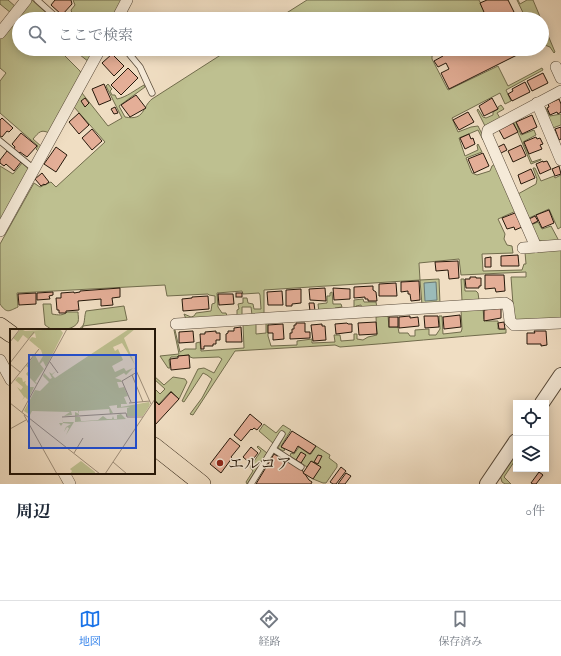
<!DOCTYPE html>
<html lang="ja">
<head>
<meta charset="utf-8">
<style>
  :root { --surface:#fff; --page:#f6f6f7; --text:#1f2937; --muted:#747a83; --line:#e0e1e3; --accent:#1a73e8 }
  body { margin:0; font-family:"IM FELL English","Noto Serif JP",serif; background:var(--page); color:var(--text) }
  .controls { position:absolute; right:12px; bottom:12px; display:grid; overflow:hidden; border-radius:0px; box-shadow:0 2px 10px #0003 }
  .controls button { width:36px; height:36px; display:grid; place-items:center; padding:0; border:0; border-bottom:1px solid var(--line); background:var(--surface); color:var(--text); font:20px sans-serif }
  .list { margin:0; padding:0; list-style:none }
  h2 { display:flex; justify-content:space-between; align-items:center; height:52px; margin:0; padding:0 16px; font-size:17px }
  h2 small { font-size:13px; font-weight:400; color:var(--muted) }
  .icon { flex:none; width:22px; height:22px; fill:none; stroke:currentColor; stroke-width:2; stroke-linecap:round; stroke-linejoin:round }
  .map { position:relative; flex:none; width:561px; height:484px; overflow:hidden }
  .search { position:absolute; background:var(--surface); box-shadow:0 2px 10px #0003; left:12px; right:12px; top:12px; height:44px; display:flex; align-items:center; gap:10px; box-sizing:border-box; padding:0 14px; border-radius:22px; color:var(--muted); font-size:15px }
  .sheet { height:116px; background:var(--surface) }
  nav { display:flex; justify-content:space-around; align-items:center; box-sizing:border-box; height:56px; border-top:1px solid var(--line); background:var(--surface); font-size:11px; color:var(--muted) }
  nav a { display:grid; justify-items:center; gap:2px }
  nav .on { color:var(--accent) }
  .map>svg:first-child { display:block }
</style>
</head>
<body>
<div class="map">
<svg width="561" height="484" viewBox="0 0 561 484">
  <rect width="100%" height="100%" fill="#f0dec3"/>
  <filter id="stains"><feTurbulence type="fractalNoise" baseFrequency=".005" numOctaves="4"/><feColorMatrix values="0 0 0 0 .2 0 0 0 0 .09 0 0 0 0 .02 0 0 0 .5 -.17"/></filter>
  <radialGradient id="worn" r=".72"><stop offset=".6" stop-color="#630" stop-opacity="0"/><stop offset="1" stop-color="#630" stop-opacity=".3"/></radialGradient>
  <g fill="#bec090" stroke="#716c4c">
    <polygon points="0,0 8,0 16,7 11,13 0,4"/>
    <path d="M30,0H32L53,19H19V49H58L80,71L82,75L49,133C41,129 39,132 33,139L42,147L39,152L36,149L38,146L0,113V81L6,73L0,68V36Z"/>
    <polygon points="73,0 123,0 112,19 74,19 71,10 75,5"/>
    <polygon points="307,0 479,0 488,19 277,19"/>
    <polygon points="517,0 518,0 520,4 527,0 533,0 541,19 526,19"/>
    <polygon points="542,21 555,52 554,53 550,47 542,44"/>
    <polygon points="77,49 96,49 89,62 75,51"/>
    <path d="M230,49H447L432,56V59L448,90L498,66L508,86L542,68L543,70L506,90L511,101L505,104L500,93L452,118L458,132L471,127L478,126L485,140H483L478,130L459,138L465,156L478,150L477,145L478,144L482,152L466,158L472,173L477,175L490,171L492,166L495,164L516,211L498,219L505,234L504,239L507,245L512,246L513,253L482,254L483,271L522,270L524,264H526L525,252L561,250V319L519,321L514,318L511,277H526V272L461,275L459,259L419,263L420,280L439,279L440,304L422,305L420,280L264,290V314L252,315L251,307H242V316H237V310L239,309L238,304L243,303V298H247L248,303L253,304L254,309H261L260,295L259,293L243,294L242,291L217,293L218,307L222,313H226L227,316L186,319L184,314L191,317L194,316L196,313L211,311L212,304L215,303V296L209,295L208,294L167,296L165,285L17,293L18,307C9,311 7,314 0,304V244L34,183L40,187L51,182L56,187L105,142L74,107L82,93L108,126L122,118L106,86L108,84L112,89L110,91L112,95H115L117,99C127,97 135,90 144,85L145,87L119,106L125,117C145,121 142,107 152,99Z"/>
    <polygon points="501,105 504,109 497,113 500,118 485,126 477,110 478,109 483,117 486,118 493,115 493,112 498,109 498,107"/>
    <polygon points="545,107 550,116 561,114 561,125 553,128 544,110"/>
    <polygon points="515,120 521,135 534,130 536,135 523,142 532,162 541,159 541,160 531,164 513,121"/>
    <polygon points="22,163 29,169 0,223 0,166 13,174"/>
    <polygon points="533,168 535,168 541,181 554,176 555,178 561,175 561,227 558,229 549,209 529,218 518,194 536,184 537,179"/>
    <path d="M538,222L542,229L551,226L559,241C539,242 539,245 531,225Z"/>
    <polygon points="461,279 464,279 465,291 476,291 478,293 479,300 462,301"/>
    <polygon points="332,292 333,304 341,304 342,307 335,308 335,311 319,312 318,304 327,303 327,296 330,296 330,293"/>
    <polygon points="363,299 364,302 376,302 377,308 362,309 361,305 356,306 356,310 354,309 354,300"/>
    <path d="M43,304H51L52,314C58,315 63,316 67,312H78C78,315 79,319 78,322C75,329 61,331 54,330C50,329 48,327 45,325Z"/>
    <path d="M124,306L127,320L83,326L82,330H76C87,327 83,320 86,311Z"/>
    <path d="M483,309L484,319L486,321H498V329H506V333C451,337 396,343 340,347L335,345L235,351L193,415L190,414L202,398L212,379L207,375L203,373L184,402L182,401L198,369L204,368L214,373L222,359L219,357L193,358L190,357L189,355L178,356L177,357H171L169,360L170,368H168L160,356L179,354L174,330H175L180,352L185,349H196V343L200,342L201,351L244,348L243,325L256,324V334L266,333V323H268V336L271,346L297,345V341L312,339V343L335,342L334,335H340L341,341L354,340V334H357V339L363,340L368,337L377,335L376,317L388,316L389,327H398L399,333H408L410,336H415V330L429,329V335H436L440,329L439,316H442L443,334L461,332L462,329L461,310Z"/>
    <polygon points="154,376 164,385 173,377 185,379 187,382 179,399 171,391 159,404 156,401 154,403 154,388 160,394 165,389 154,379"/>
    <polygon points="264,424 276,433 283,425 291,430 281,446 285,450 283,451 278,448 285,434 281,432 274,444 259,431"/>
    <polygon points="258,446 267,453 247,484 246,482 253,471 250,467 261,451 257,447"/>
    <polygon points="316,446 330,455 329,458 337,464 337,467 326,483 323,483 313,479 320,467 312,461 307,467 301,463 301,452 296,460 290,456 291,453 294,454 299,447 309,454 311,454"/>
    <polygon points="516,452 516,459 504,477 511,484 505,484 502,482 500,475"/>
  </g>
  <polygon fill="#9bbbb9" stroke="#6b7973" points="436,282 437,300 425,301 424,283"/>
  <g fill="#e4ae97" stroke="#241709">
    <polygon points="55,0 71,0 72,4 62,15 51,5"/>
    <polygon points="487,0 508,0 514,12 501,19 487,19 480,3"/>
    <polygon points="453,49 529,49 449,89 441,73 449,69 446,63 438,67 434,61 443,56 442,54"/>
    <polygon points="112,54 124,66 114,76 102,63"/>
    <polygon points="128,68 138,78 121,95 111,85"/>
    <polygon points="543,73 548,83 532,91 527,81"/>
    <polygon points="525,82 530,92 512,101 508,94 513,91 512,89"/>
    <polygon points="104,84 111,100 99,105 92,89"/>
    <polygon points="136,95 146,108 130,117 121,105"/>
    <polygon points="85,98 89,103 85,107 81,101"/>
    <polygon points="492,98 498,109 484,116 479,106"/>
    <polygon points="559,99 561,104 561,112 558,114 557,112 550,115 547,108 549,107 548,104"/>
    <polygon points="115,107 118,113 114,114 111,109"/>
    <polygon points="468,112 474,122 459,130 453,120"/>
    <polygon points="79,113 89,125 79,134 69,122"/>
    <polygon points="532,115 537,127 522,134 516,122"/>
    <polygon points="2,118 13,128 9,132 7,131 2,137 0,136 0,120"/>
    <polygon points="513,123 518,132 504,139 499,130"/>
    <polygon points="561,127 561,139 559,140 555,129"/>
    <polygon points="92,129 102,141 92,150 82,138"/>
    <polygon points="21,133 37,146 27,157 20,152 19,153 14,149 15,147 12,144"/>
    <polygon points="469,134 471,139 473,138 475,144 465,149 460,138"/>
    <polygon points="536,137 537,139 540,138 543,144 540,145 542,149 529,154 524,142"/>
    <polygon points="504,144 507,150 501,153 498,147"/>
    <polygon points="521,145 526,156 513,162 508,151"/>
    <polygon points="56,147 67,155 56,172 44,164"/>
    <polygon points="7,151 21,162 14,171 6,164 4,166 0,163 0,160"/>
    <polygon points="483,153 489,166 474,173 468,159"/>
    <polygon points="543,161 543,162 547,161 551,169 540,174 536,164"/>
    <polygon points="559,166 561,174 555,176 552,169"/>
    <polygon points="531,169 535,178 521,184 518,175"/>
    <polygon points="42,173 49,182 45,185 44,184 41,186 35,179"/>
    <polygon points="549,210 554,223 542,228 536,215"/>
    <polygon points="515,213 522,227 515,230 514,227 507,229 502,218"/>
    <polygon points="535,216 538,221 532,224 529,219"/>
    <polygon points="518,255 519,266 501,266 501,256"/>
    <polygon points="491,257 491,267 485,267 485,258"/>
    <polygon points="458,261 459,278 449,279 448,270 436,271 435,262"/>
    <polygon points="485,275 504,275 505,291 496,292 495,288 485,289"/>
    <polygon points="470,277 476,277 476,278 481,278 481,286 479,286 479,288 466,288 465,279 470,279"/>
    <polygon points="419,281 420,300 411,301 410,294 408,294 408,291 401,292 401,282"/>
    <polygon points="396,283 397,296 379,296 379,284"/>
    <polygon points="373,286 373,290 376,292 377,301 368,301 368,299 365,299 365,297 354,298 354,287"/>
    <polygon points="120,288 120,297 112,298 113,305 101,306 101,299 78,301 79,310 66,311 66,313 59,313 59,310 57,310 56,298 61,298 61,293 74,292 74,293 80,292 80,291"/>
    <polygon points="325,288 326,301 310,300 309,289"/>
    <polygon points="333,288 350,289 350,299 334,300"/>
    <polygon points="301,289 301,303 292,304 292,306 286,306 286,290"/>
    <polygon points="282,291 283,305 268,305 267,292"/>
    <polygon points="53,292 53,295 49,296 50,299 37,300 37,293"/>
    <polygon points="36,293 36,304 19,305 18,294"/>
    <rect x="236" y="293" width="6" height="4"/>
    <polygon points="218,294 233,294 234,304 219,305"/>
    <polygon points="208,296 209,309 183,311 182,299 192,298 192,297"/>
    <polygon points="309,303 314,303 315,311 310,311"/>
    <polygon points="501,308 501,318 484,321 484,310"/>
    <polygon points="460,315 461,327 444,329 443,317"/>
    <polygon points="410,316 410,318 418,317 419,326 399,328 399,317"/>
    <polygon points="424,316 438,316 439,327 425,328"/>
    <rect x="389" y="317" width="9" height="10"/>
    <polygon points="376,322 377,334 359,335 358,323"/>
    <polygon points="504,322 505,329 499,329 498,323"/>
    <polygon points="296,323 305,323 305,332 310,332 310,338 290,339 290,333 292,333 292,329 294,329 294,325 296,325"/>
    <polygon points="347,323 348,324 352,324 352,332 336,334 335,324"/>
    <polygon points="283,324 284,339 273,340 273,333 268,333 268,325"/>
    <polygon points="322,324 322,326 325,326 326,340 313,341 311,325"/>
    <polygon points="241,327 242,342 226,342 226,334 228,333 228,331 234,331 234,328"/>
    <polygon points="193,331 194,342 179,343 179,332"/>
    <polygon points="216,331 216,333 220,333 220,340 216,340 216,344 213,344 213,346 204,346 204,349 201,349 200,334 205,334 205,332"/>
    <polygon points="534,331 546,331 547,345 541,346 541,344 527,344 527,333 535,333"/>
    <polygon points="189,355 190,368 171,370 170,359 178,358 178,356"/>
    <polygon points="171,392 179,399 155,425 154,405 156,402 159,405"/>
    <polygon points="250,414 262,424 257,430 254,428 252,430 251,429 241,441 234,435"/>
    <polygon points="292,431 316,446 310,454 298,446 294,453 281,447"/>
    <polygon points="230,438 240,446 231,457 232,458 221,473 210,464"/>
    <polygon points="251,447 258,453 250,463 243,457"/>
    <polygon points="301,452 306,455 301,463 296,460"/>
    <polygon points="274,454 302,470 309,480 312,482 311,484 256,484"/>
    <polygon points="318,455 322,456 318,464 314,462"/>
    <polygon points="311,461 321,467 313,479 303,473"/>
    <polygon points="341,467 346,471 336,484 333,484 330,482"/>
    <polygon points="539,472 543,475 536,484 533,484 531,483"/>
    <polygon points="346,473 351,476 345,484 338,484"/>
  </g>
  <g fill="none" stroke-linecap="round" stroke-linejoin="round">
    <g stroke="#574938" stroke-width="7">
      <g id="service">
        <polyline points="37,0 56,17"/>
        <polyline points="125,49 140,67 152,93"/>
        <polyline points="0,141 34,169"/>
        <polyline points="273,449 301,467"/>
        <polyline points="251,484 282,434"/>
      </g>
    </g>
    <g stroke="#574938" stroke-width="12">
      <g id="minor">
        <polyline points="117,19 127,0"/>
        <polyline points="0,33 26,0"/>
        <polyline points="556,67 561,78"/>
        <polyline points="537,103 561,160"/>
        <polyline points="0,231 100,49"/>
        <polyline points="536,247 487,135 488,130 561,91"/>
        <polyline points="523,248 561,245"/>
        <polyline points="176,324 505,303 508,305 510,321 514,325 561,323"/>
        <polyline points="0,360 11,380"/>
        <polyline points="64,473 70,484"/>
      </g>
    </g>
    <g stroke="#574938" stroke-width="16">
      <g id="tertiary">
        <polyline points="542,403 561,375"/>
        <polyline points="487,484 516,441"/>
      </g>
    </g>
    <g stroke="#241709" stroke-width="18">
      <g id="primary">
        <polyline points="0,326 11,334"/>
        <polyline points="154,446 202,484"/>
      </g>
    </g>
    <use href="#service" stroke="#f5ead8" stroke-width="5.5"/>
    <use href="#minor" stroke="#f5ead8" stroke-width="11"/>
    <use href="#tertiary" stroke="#f5ead8" stroke-width="14"/>
    <use href="#primary" stroke="#f0dec3" stroke-width="17"/>
  </g>
  <circle fill="#8f2418" stroke="#f5ead8" stroke-width="1.5" cx="220" cy="463" r="4"/>
  <g text-anchor="middle" stroke-width="3" stroke-linejoin="round" paint-order="stroke">
    <g font-size="16" fill="#241709" stroke="#f5ead8" text-anchor="start">
      <text x="228" y="469">エルコア</text>
    </g>
  </g>
  <g transform="translate(10 329)">
    <rect width="145" height="145" fill="#f0dec3"/>
    <path d="M11,0L15,2L50,0L53,4L36,38L33,32L30,35L34,40L25,53L27,54L26,55L16,45L20,40L16,37L25,26L29,34L33,27L31,21L19,11L22,8L26,9L25,4L18,10L13,6L8,13L3,9ZM119,0H125L114,9L125,36L112,14L103,18L105,22L108,20L113,31L102,37L105,43L114,39L116,42L123,39L116,46L114,44L105,49L111,51L112,53H107L108,56L111,55L108,56L109,59L114,58L118,67L114,68L117,75H111V78L139,73L140,76L133,87H117V79L120,78L107,79V76L99,77L103,84L100,85L99,80L69,82V86L65,87V83L69,85L68,82H61L62,86L54,87L60,83L22,82L20,86L14,82L25,61L30,62L39,53L33,47L34,44L40,50L42,49L39,43L42,45L46,42L42,46L45,49ZM8,48L12,49L13,53L16,52L15,54L17,57L20,55L19,58H24L18,71L15,68L12,71L14,68L7,58L11,61L13,58L5,51ZM111,85L116,90L64,93L56,106L59,99L57,98L54,103L56,98L61,95L53,94L51,97L49,94H53L52,89L53,93H65V88H70L71,92H75L88,91L93,87L97,90H102L103,87L104,90H107V86ZM71,132L85,143V145H60L62,142L60,140Z" fill="#bec090"/>
    <path fill="none" stroke="#9e8e79" stroke-width="1" d="M0,13L10,0M40,33L48,44M0,34L24,3M0,35L10,43M125,39L141,75M122,46L133,73M0,56L29,20M121,73L112,52L127,43M0,74L90,145M119,74L140,72M12,83L57,0M14,86L47,145M52,88L116,84L117,88H133M0,100L16,91M64,124L73,109M103,133L117,145M95,145L145,70"/>
    <path fill="#1d4ed8" fill-opacity="0.15" stroke="#1d4ed8" stroke-width="2" d="M19,26H126V119H19Z"/>
    <rect width="145" height="145" fill="none" stroke="#241709" stroke-width="2"/>
  </g>
  <rect width="100%" height="100%" filter="url(#stains)"/>
  <rect width="100%" height="100%" fill="url(#worn)"/>
</svg>
<div class="controls">
<button><svg class="icon" aria-label="locate" viewBox="0 0 24 24"><circle cx="12" cy="12" r="6"/><path d="M12 2v4M12 18v4M2 12h4M18 12h4"/></svg></button>
<button><svg class="icon" aria-label="layers" viewBox="0 0 24 24"><path d="M12 4l9 5-9 5-9-5zM3 14l9 5 9-5"/></svg></button>
</div>
<div class="search"><svg class="icon" aria-label="search" viewBox="0 0 24 24"><circle cx="10" cy="10" r="6"/><path d="M15 15l6 6"/></svg>ここで検索</div>
</div>
<section class="sheet">
<h2>周辺<small>0件</small></h2>
<ul class="list">
</ul>
</section>
<nav>
<a class="on"><svg class="icon" aria-label="map" viewBox="0 0 24 24"><path d="M3 6l6-2 6 2 6-2v14l-6 2-6-2-6 2zM9 4v14M15 6v14"/></svg>地図</a>
<a><svg class="icon" aria-label="directions" viewBox="0 0 24 24"><path d="M12 3l9 9-9 9-9-9zM9 14v-3h6M13 9l2 2-2 2"/></svg>経路</a>
<a><svg class="icon" aria-label="saved" viewBox="0 0 24 24"><path d="M7 4h10v16l-5-4-5 4z"/></svg>保存済み</a>
</nav>
</body>
</html>
